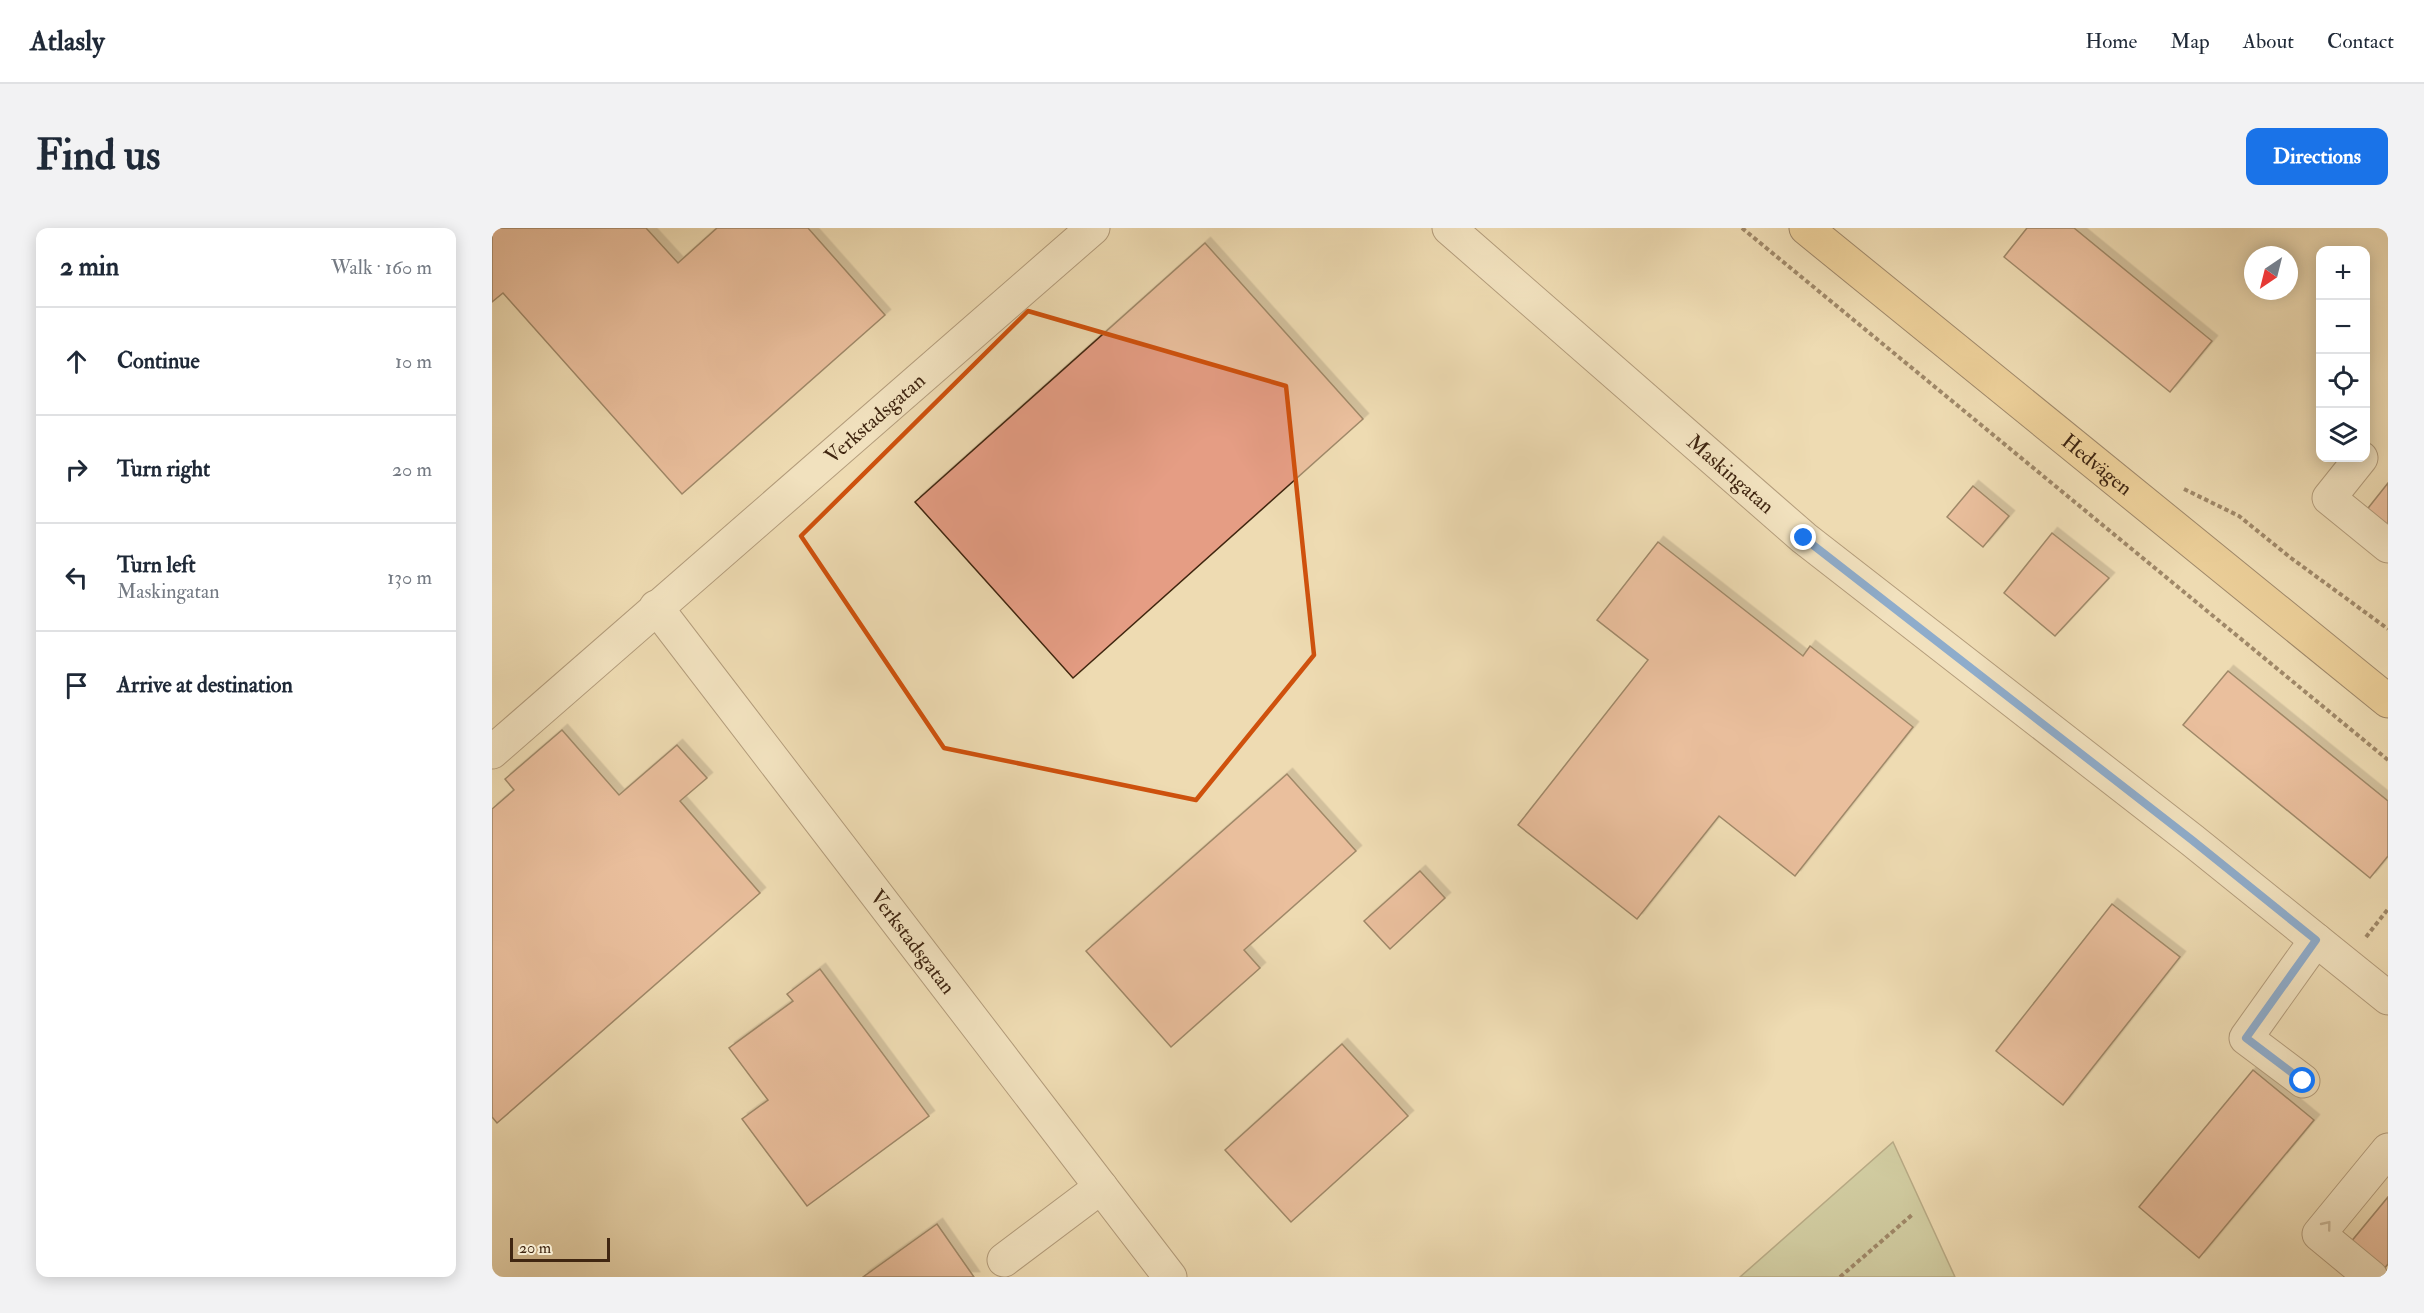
<!DOCTYPE html>
<html lang="en">
<head>
<meta charset="utf-8">
<style>
  :root { --surface:#fff; --page:#f2f2f3; --text:#1f2937; --muted:#747a83; --line:#e0e1e3; --accent:#1a73e8 }
  body { margin:0; font-family:"IM FELL Double Pica",serif; background:var(--page); color:var(--text) }
  .controls { position:absolute; right:18px; top:18px; display:grid; overflow:hidden; border-radius:12px; box-shadow:0 3px 15px #0003 }
  .controls button { width:54px; height:54px; display:grid; place-items:center; padding:0; border:0; border-bottom:2px solid var(--line); background:var(--surface); color:var(--text); font:30px sans-serif }
  .compass { position:absolute; left:1752px; top:18px; width:54px; height:54px; border-radius:50%; background:var(--surface); box-shadow:0 3px 15px #0003; rotate:215deg }
  .scale { position:absolute; left:18px; bottom:15px; width:100px; box-sizing:border-box; padding-left:6px; border:3px solid #402611; border-top:0; font-size:16px; line-height:21px; white-space:nowrap; color:#402611; -webkit-text-stroke:4px #f4e8cd; paint-order:stroke }
  .stop { position:absolute; width:18px; height:18px; margin:-14px; border:4px solid #1a73e8; border-radius:50%; background:#fff }
  .stop.end { background:#1a73e8; border-color:#fff; box-shadow:0 2px 6px #0008 }
  .list { margin:0; padding:0; list-style:none }
  h2 { display:flex; justify-content:space-between; align-items:center; height:78px; margin:0; padding:0 24px; font-size:26px }
  h2 small { font-size:20px; font-weight:400; color:var(--muted) }
  .list li { display:grid; grid-template-columns:39px 1fr auto; gap:18px; align-items:center; box-sizing:border-box; height:108px; padding:0 24px; border-top:2px solid var(--line) }
  .list b { display:block; font-size:22px; white-space:nowrap }
  .list p { margin:0; font-size:20px; white-space:nowrap; color:var(--muted) }
  .list em { font-size:20px; font-style:normal; color:var(--muted) }
  .icon { flex:none; width:33px; height:33px; fill:none; stroke:currentColor; stroke-width:2; stroke-linecap:round; stroke-linejoin:round }
  .map { position:relative; flex:none; width:1896px; height:1049px; overflow:hidden; border-radius:12px }
  header { display:flex; align-items:center; gap:36px; box-sizing:border-box; height:84px; padding:0 30px; background:var(--surface); border-bottom:2px solid var(--line) }
  header strong { font-size:28px }
  nav { display:flex; gap:33px; margin-inline-start:auto; font-size:21px }
  .intro { display:flex; align-items:center; justify-content:space-between; box-sizing:border-box; height:144px; padding:0 36px }
  h1 { margin:0; font-size:42px }
  .button { padding:15px 27px; border-radius:12px; background:var(--accent); color:#fff; font-size:21px; font-weight:700 }
  main { display:flex; gap:36px; padding:0 36px }
  aside { flex:1; background:var(--surface); border-radius:12px; box-shadow:0 3px 15px #0003 }
  .map>svg:first-child { display:block }
</style>
</head>
<body>
<header>
<strong>Atlasly</strong>
<nav><a>Home</a><a>Map</a><a>About</a><a>Contact</a></nav>
</header>
<div class="intro"><h1>Find us</h1><a class="button">Directions</a></div>
<main>
<aside>
<h2>2 min<small>Walk · 160 m</small></h2>
<ul class="list">
<li><svg class="icon" aria-label="ahead" viewBox="0 0 24 24"><path d="M12 20V5M6 11l6-6 6 6"/></svg><div><b>Continue</b></div><em>10 m</em></li>
<li><svg class="icon" aria-label="right" viewBox="0 0 24 24"><path d="M7 20v-9h11M14 6l5 5-5 5"/></svg><div><b>Turn right</b></div><em>20 m</em></li>
<li><svg class="icon" aria-label="left" viewBox="0 0 24 24"><path d="M17 20v-9H6M10 6l-5 5 5 5"/></svg><div><b>Turn left</b><p>Maskingatan</p></div><em>130 m</em></li>
<li><svg class="icon" aria-label="arrive" viewBox="0 0 24 24"><path d="M6 21V4h12l-3 4 3 4H6"/></svg><div><b>Arrive at destination</b></div></li>
</ul>
</aside>
<div class="map">
<svg width="1896" height="1049" viewBox="0 0 1896 1049">
  <defs>
    <filter id="shadow"><feDropShadow dx="5.5" dy="-5.5" stdDeviation="0" flood-color="#0004"/></filter>
  </defs>
  <rect width="100%" height="100%" fill="#eedbb2"/>
  <filter id="stains"><feTurbulence type="fractalNoise" baseFrequency=".00333" numOctaves="4"/><feColorMatrix values="0 0 0 0 .2 0 0 0 0 .09 0 0 0 0 .02 0 0 0 .5 -.17"/></filter>
  <radialGradient id="worn" r=".72"><stop offset=".6" stop-color="#630" stop-opacity="0"/><stop offset="1" stop-color="#630" stop-opacity=".3"/></radialGradient>
  <polygon fill="#b2c192" stroke="#797452" stroke-width="1.5" points="1401,914 1463,1049 1248,1049"/>
  <g fill="#e59d84" stroke="#402611" stroke-width="1.5" filter="url(#shadow)">
    <polygon points="0,0 154,0 186,35 225,0 316,0 393,87 190,266 11,65 0,74"/>
    <polygon points="1535,0 1582,0 1720,113 1678,164 1512,29"/>
    <polygon points="713,15 871,191 581,450 423,274"/>
    <polygon points="1896,255 1896,303 1873,284"/>
    <polygon points="1481,258 1517,288 1491,319 1455,289"/>
    <polygon points="1560,305 1617,350 1563,408 1512,365"/>
    <polygon points="1166,314 1311,428 1318,418 1421,499 1303,648 1227,588 1145,691 1026,597 1156,432 1105,392"/>
    <polygon points="1736,443 1896,573 1896,628 1878,650 1691,497"/>
    <polygon points="70,502 127,567 185,517 215,550 188,573 268,665 5,895 0,889 0,581 22,562 13,551"/>
    <polygon points="795,546 864,623 752,722 768,740 679,819 594,723"/>
    <polygon points="928,643 953,670 898,721 872,693"/>
    <polygon points="1620,676 1688,729 1571,877 1504,823"/>
    <polygon points="328,741 437,888 315,978 250,891 276,872 237,820 301,773 295,766"/>
    <polygon points="850,816 916,888 799,994 733,922"/>
    <polygon points="1761,842 1822,892 1707,1030 1647,979"/>
    <polygon points="1896,969 1896,1036 1891,1042 1858,1015"/>
    <polygon points="445,996 482,1049 371,1049"/>
  </g>
  <g fill="none" stroke-linecap="round" stroke-linejoin="round">
    <g stroke="#6c5339" stroke-width="35">
      <g id="minor">
        <path id="s1" d="M957,0L1312,310L1700,612L1896,770"/>
        <polyline points="1869,230 1837,270 1896,318"/>
        <path id="s2" d="M164,379L678,1049"/>
        <path id="s3" d="M0,524L601,0"/>
        <polyline points="1811,853 1754,810 1824,712"/>
        <polyline points="512,1032 609,959"/>
        <polyline points="1879,1049 1827,1006 1896,922"/>
      </g>
    </g>
    <g stroke="#402611" stroke-width="35">
      <g id="major">
        <path id="s4" d="M1314,0L1896,473"/>
      </g>
    </g>
    <g stroke="#402611" stroke-width="4" stroke-dasharray="4.5 3" stroke-linecap="butt">
      <polyline points="1250,0 1896,532"/>
      <polyline points="1692,261 1747,288 1799,330 1896,401"/>
      <polyline points="1874,709 1896,681"/>
      <polyline points="1348,1049 1421,986"/>
    </g>
    <use href="#minor" stroke="#f4e8cd" stroke-width="33"/>
    <use href="#major" stroke="#e7be79" stroke-width="33"/>
  </g>
  <defs><path id="oneway-chevron" d="M-2-3.5L2.5 0L-2 3.5" fill="none" stroke-width="1.6" stroke-linecap="round" stroke-linejoin="round" transform="scale(1.5)"/></defs>
  <use stroke="#9a876f" href="#oneway-chevron" transform="translate(1835 997) rotate(-51)"/>
  <g fill="none" stroke-linecap="round" stroke-linejoin="round">
    <polyline stroke="#1a73e8" stroke-width="8" points="1312,310 1700,612 1824,712 1754,810 1811,853"/>
  </g>
  <path d="M0 0H1896V1049H0ZM536,83L794,158L822,427L704,572L452,520L309,308Z" fill="#eedbb2" fill-opacity=".55" fill-rule="evenodd"/>
  <path fill="none" stroke="#cf510d" stroke-width="4.5" stroke-linejoin="round" d="M536,83L794,158L822,427L704,572L452,520L309,308Z"/>
  <g text-anchor="middle" stroke-width="4.5" stroke-linejoin="round" paint-order="stroke">
    <g font-size="21" fill="#402611" stroke="#f4e8cd">
      <text dy="7" stroke="none"><textPath href="#s3" startOffset="508">Verkstadsgatan</textPath></text>
      <text dy="7" stroke="none"><textPath href="#s4" startOffset="375">Hedvägen</textPath></text>
      <text dy="7" stroke="none"><textPath href="#s1" startOffset="374">Maskingatan</textPath></text>
      <text dy="7" stroke="none"><textPath href="#s2" startOffset="422">Verkstadsgatan</textPath></text>
    </g>
  </g>
  <rect width="100%" height="100%" filter="url(#stains)"/>
  <rect width="100%" height="100%" fill="url(#worn)"/>
</svg>
<div class="controls">
<button>+</button>
<button>−</button>
<button><svg class="icon" aria-label="locate" viewBox="0 0 24 24"><circle cx="12" cy="12" r="6"/><path d="M12 2v4M12 18v4M2 12h4M18 12h4"/></svg></button>
<button><svg class="icon" aria-label="layers" viewBox="0 0 24 24"><path d="M12 4l9 5-9 5-9-5zM3 14l9 5 9-5"/></svg></button>
</div>
<svg class="compass" viewBox="-18 -18 36 36"><path d="M0-13l5 13h-10z" fill="#e53935"/><path d="M0 13l5-13h-10z" fill="#747a83"/></svg>
<div class="scale">20 m</div>
<div class="stop" style="left:1811px;top:853px"></div>
<div class="stop end" style="left:1312px;top:310px"></div>
</div>
</main>
</body>
</html>
